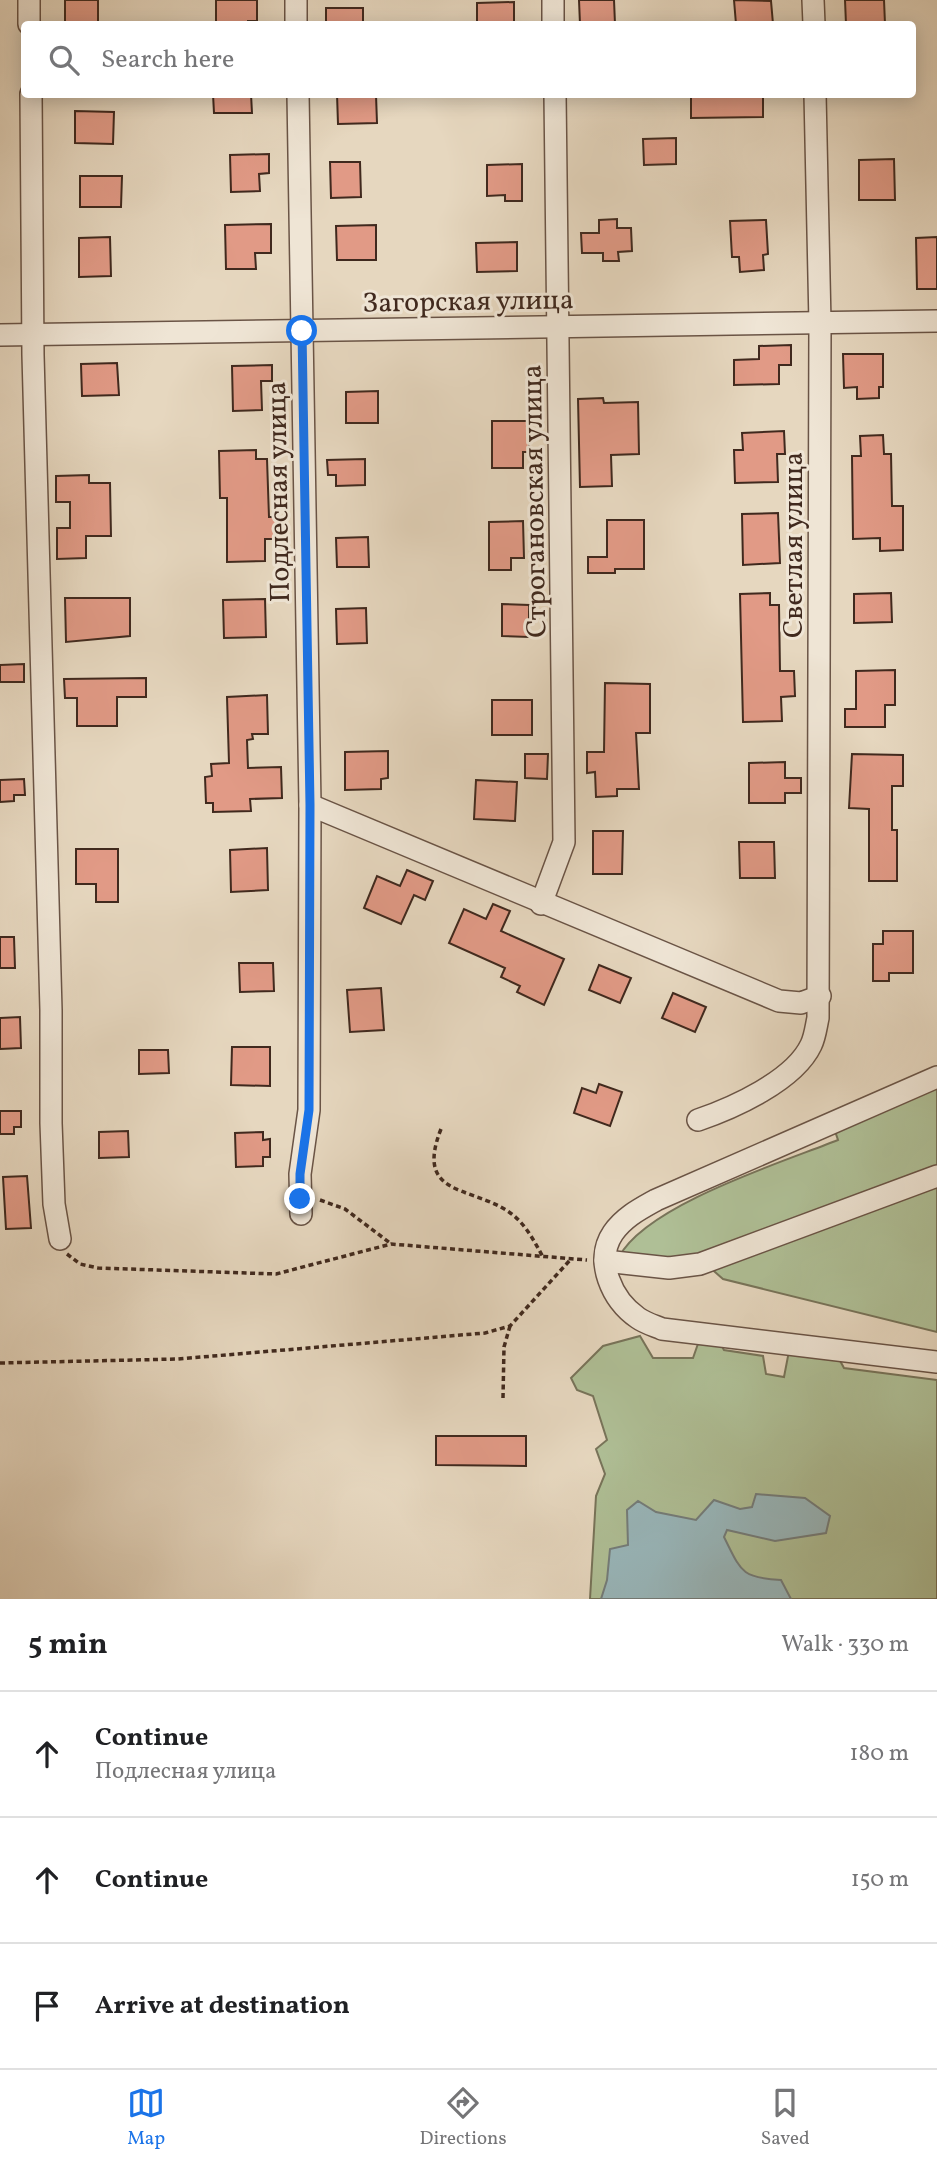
<!DOCTYPE html>
<html lang="en">
<head>
<meta charset="utf-8">
<style>
  :root { --surface:#fff; --page:#f6f6f6; --text:#202124; --muted:#757577; --line:#e0e0e0; --accent:#1a73e8 }
  body { margin:0; font-family:Vollkorn,serif; background:var(--page); color:var(--text) }
  .stop { position:absolute; width:21px; height:21px; margin:-16px; border:5px solid #1a73e8; border-radius:50%; background:#fff }
  .stop.end { background:#1a73e8; border-color:#fff; box-shadow:0 2px 7px #0008 }
  .list { margin:0; padding:0; list-style:none }
  h2 { display:flex; justify-content:space-between; align-items:center; height:91px; margin:0; padding:0 28px; font-size:30px }
  h2 small { font-size:23px; font-weight:400; color:var(--muted) }
  .list li { display:grid; grid-template-columns:46px 1fr auto; gap:21px; align-items:center; box-sizing:border-box; height:126px; padding:0 28px; border-top:2px solid var(--line) }
  .list b { display:block; font-size:26px; white-space:nowrap }
  .list p { margin:0; font-size:23px; white-space:nowrap; color:var(--muted) }
  .list em { font-size:23px; font-style:normal; color:var(--muted) }
  .icon { flex:none; width:38px; height:38px; fill:none; stroke:currentColor; stroke-width:2; stroke-linecap:round; stroke-linejoin:round }
  .map { position:relative; flex:none; width:937px; height:1599px; overflow:hidden }
  .search { position:absolute; background:var(--surface); box-shadow:0 4px 18px #0003; left:21px; right:21px; top:21px; height:77px; display:flex; align-items:center; gap:18px; box-sizing:border-box; padding:0 24px; border-radius:7px; color:var(--muted); font-size:26px }
  .sheet { height:469px; background:var(--surface) }
  nav { display:flex; justify-content:space-around; align-items:center; box-sizing:border-box; height:98px; border-top:2px solid var(--line); background:var(--surface); font-size:19px; color:var(--muted) }
  nav a { display:grid; justify-items:center; gap:4px }
  nav .on { color:var(--accent) }
  .map>svg:first-child { display:block }
</style>
</head>
<body>
<div class="map">
<svg width="937" height="1599" viewBox="0 0 937 1599">
  <rect width="100%" height="100%" fill="#e6d7bf"/>
  <filter id="stains"><feTurbulence type="fractalNoise" baseFrequency=".00286" numOctaves="4"/><feColorMatrix values="0 0 0 0 .2 0 0 0 0 .09 0 0 0 0 .02 0 0 0 .5 -.17"/></filter>
  <radialGradient id="worn" r=".72"><stop offset=".6" stop-color="#630" stop-opacity="0"/><stop offset="1" stop-color="#630" stop-opacity=".3"/></radialGradient>
  <g fill="#afbf96" stroke="#78745a" stroke-width="2">
    <path d="M937,1085V1332L723,1279L699,1258L619,1257C646,1205 783,1162 838,1140L835,1131Z"/>
    <polygon points="640,1336 653,1358 693,1358 700,1338 719,1341 724,1350 763,1356 766,1374 784,1377 789,1351 838,1357 844,1368 937,1380 937,1599 590,1599 596,1496 605,1474 596,1449 607,1440 593,1396 577,1390 571,1378 603,1346"/>
  </g>
  <path fill="#99b7bb" stroke="#757e7c" stroke-width="2" d="M756,1494L805,1498L830,1516L826,1533L775,1541L727,1530L724,1537C741,1571 741,1578 781,1580L791,1599H601L607,1580L610,1549L628,1545L627,1510L638,1501L656,1512L696,1520L714,1500L740,1509L752,1507Z"/>
  <g fill="#e19a86" stroke="#40291e" stroke-width="2">
    <rect x="65" y="0" width="33" height="24"/>
    <polygon points="216,0 257,0 257,21 248,21 248,24 216,24"/>
    <polygon points="579,0 614,0 615,24 580,24"/>
    <polygon points="734,0 771,1 773,24 736,24"/>
    <polygon points="845,0 884,0 885,24 846,24"/>
    <polygon points="514,2 514,24 477,24 477,3"/>
    <rect x="326" y="8" width="37" height="16"/>
    <polygon points="213,94 251,94 252,113 214,113"/>
    <polygon points="337,94 376,95 377,123 338,124"/>
    <polygon points="691,94 763,94 763,117 691,118"/>
    <polygon points="75,111 114,112 113,144 75,143"/>
    <polygon points="676,138 676,164 644,165 643,139"/>
    <polygon points="269,154 269,173 259,174 260,191 231,192 230,155"/>
    <polygon points="894,159 895,200 859,200 859,160"/>
    <polygon points="330,162 360,162 361,197 331,198"/>
    <polygon points="522,164 522,201 505,201 505,195 487,196 487,165"/>
    <polygon points="80,176 122,176 121,207 80,207"/>
    <polygon points="617,219 617,228 631,228 632,251 618,252 619,261 603,261 603,253 582,253 581,233 599,233 599,220"/>
    <polygon points="766,220 768,254 763,255 764,270 740,272 739,257 732,257 730,221"/>
    <polygon points="271,224 271,253 255,253 256,269 226,269 225,225"/>
    <polygon points="376,225 376,260 337,260 336,226"/>
    <polygon points="110,237 111,276 79,277 79,238"/>
    <polygon points="937,237 937,289 917,289 916,238"/>
    <polygon points="517,242 517,271 477,272 476,243"/>
    <polygon points="791,345 791,365 779,365 779,384 734,385 734,360 759,359 759,346"/>
    <polygon points="843,354 883,354 883,387 879,387 879,398 857,399 857,387 844,388"/>
    <polygon points="117,363 119,395 82,396 81,364"/>
    <polygon points="272,365 272,381 261,381 262,410 233,411 232,366"/>
    <polygon points="378,391 378,423 346,423 346,392"/>
    <polygon points="603,398 604,403 638,402 639,454 611,455 612,486 580,487 578,399"/>
    <polygon points="492,421 529,421 529,452 523,452 523,468 492,468"/>
    <polygon points="784,431 785,454 777,454 778,482 735,483 734,450 743,450 742,433"/>
    <polygon points="883,435 884,454 891,454 892,506 903,506 903,550 880,551 880,538 853,539 852,456 861,456 860,436"/>
    <polygon points="256,450 256,459 267,459 269,517 276,517 276,539 265,539 265,561 227,562 227,498 220,498 219,451"/>
    <polygon points="365,459 365,485 336,486 336,475 328,475 327,460"/>
    <polygon points="89,475 89,483 110,483 111,536 86,536 86,558 57,559 57,528 70,528 70,502 56,502 56,476"/>
    <polygon points="778,513 780,563 743,565 742,514"/>
    <polygon points="607,520 644,520 644,569 615,569 615,573 588,573 588,557 607,557"/>
    <polygon points="523,521 524,558 511,558 511,570 489,570 489,522"/>
    <polygon points="368,537 369,567 337,567 336,538"/>
    <polygon points="770,593 770,605 779,605 780,671 794,671 795,696 781,697 782,721 743,722 740,594"/>
    <polygon points="891,593 892,622 854,623 854,594"/>
    <polygon points="65,598 130,598 130,636 66,642"/>
    <polygon points="265,599 266,637 224,638 223,600"/>
    <polygon points="502,604 529,605 529,637 502,636"/>
    <polygon points="366,608 367,643 337,644 336,609"/>
    <polygon points="24,664 24,682 0,682 0,665"/>
    <polygon points="895,670 895,705 885,705 885,727 845,727 845,709 856,709 856,671"/>
    <polygon points="146,678 146,697 117,697 117,726 77,726 77,698 65,698 64,679"/>
    <polygon points="605,683 650,684 650,733 636,733 639,789 617,789 617,796 596,797 595,772 587,773 587,752 604,752"/>
    <polygon points="267,695 268,734 252,734 253,739 247,740 248,768 281,767 282,798 250,799 251,811 213,812 213,803 206,803 205,777 212,776 211,764 229,763 227,697"/>
    <rect x="492" y="700" width="40" height="35"/>
    <polygon points="388,751 388,778 381,779 381,789 345,790 345,752"/>
    <polygon points="525,754 548,754 547,779 525,778"/>
    <polygon points="852,754 903,755 903,786 892,786 892,830 897,830 897,881 869,881 869,809 849,808"/>
    <polygon points="785,762 785,778 801,778 801,793 785,793 785,803 749,803 749,763"/>
    <polygon points="24,779 25,795 14,795 14,801 0,802 0,780"/>
    <polygon points="476,780 517,782 515,821 474,819"/>
    <polygon points="593,831 623,831 622,874 593,874"/>
    <polygon points="739,842 774,842 775,878 740,878"/>
    <polygon points="267,848 268,890 231,892 230,850"/>
    <polygon points="76,849 118,849 118,902 96,902 96,884 76,884"/>
    <polygon points="407,870 433,881 425,900 414,895 401,924 364,908 377,876 400,886"/>
    <polygon points="493,904 510,911 501,931 564,959 544,1005 517,992 520,986 501,977 505,968 449,943 464,909 486,919"/>
    <polygon points="883,931 913,931 913,973 889,973 889,981 873,981 873,944 883,944"/>
    <polygon points="0,937 14,937 15,968 0,968"/>
    <polygon points="239,963 273,963 274,991 240,992"/>
    <polygon points="599,965 631,978 620,1003 589,990"/>
    <polygon points="381,988 384,1030 350,1032 347,990"/>
    <polygon points="673,993 706,1007 695,1032 662,1018"/>
    <polygon points="20,1017 21,1048 0,1049 0,1018"/>
    <polygon points="232,1047 270,1047 270,1086 231,1085"/>
    <polygon points="139,1050 168,1050 169,1073 139,1074"/>
    <polygon points="599,1084 622,1092 610,1126 574,1113 582,1088 596,1093"/>
    <polygon points="0,1111 21,1111 21,1127 14,1127 14,1134 0,1134"/>
    <polygon points="128,1131 129,1157 99,1158 99,1132"/>
    <polygon points="263,1132 263,1140 270,1139 270,1157 263,1157 263,1166 236,1167 235,1133"/>
    <polygon points="27,1176 31,1228 6,1229 3,1177"/>
    <polygon points="436,1436 526,1436 526,1466 436,1465"/>
  </g>
  <g fill="none" stroke-linecap="round" stroke-linejoin="round">
    <g stroke="#6a5446" stroke-width="24">
      <g id="street">
        <polyline points="29,0 29,24"/>
        <polyline points="296,0 296,24"/>
        <polyline points="553,0 553,24"/>
        <polyline points="813,0 814,24"/>
        <polyline points="31,94 33,355 51,1010 51,1123 54,1204 60,1239"/>
        <polyline points="298,94 310,805 309,1110 300,1174 301,1214"/>
        <polyline points="0,335 937,321"/>
        <polyline points="310,805 779,1001 801,1003 820,996"/>
        <polyline points="541,904 564,842 555,94"/>
        <path d="M937,1077L656,1200C640,1209 624,1217 613,1233C594,1261 612,1300 638,1318C645,1323 655,1326 662,1329L937,1362"/>
        <path d="M698,1120C733,1108 794,1081 811,1045C815,1037 816,1027 818,1018L820,323L815,94"/>
        <polyline points="605,1261 669,1268 700,1264 937,1176"/>
      </g>
    </g>
    <g stroke="#40291e" stroke-width="3.5" stroke-dasharray="5 3.5" stroke-linecap="butt">
      <path d="M441,1129C415,1195 467,1186 506,1210C524,1221 533,1239 543,1257"/>
      <polyline points="320,1200 345,1209 390,1243"/>
      <polyline points="67,1254 80,1264 98,1268 276,1274 391,1244 587,1260"/>
      <polyline points="0,1363 178,1359 485,1333 510,1326 571,1259"/>
      <polyline points="503,1398 504,1347 510,1326"/>
    </g>
    <use href="#street" stroke="#efe5d5" stroke-width="21"/>
  </g>
  <g fill="none" stroke-linecap="round" stroke-linejoin="round">
    <polyline stroke="#1a73e8" stroke-width="9" points="300,1199 300,1174 309,1110 310,805 302,331"/>
  </g>
  <g text-anchor="middle" stroke-width="6" stroke-linejoin="round" paint-order="stroke">
    <g font-size="28" fill="#40291e" stroke="#efe5d5">
      <text transform="translate(468 300) rotate(-1)" y="10">Загорская улица</text>
      <text transform="translate(277 492) rotate(-91)" y="10">Подлесная улица</text>
      <text transform="translate(533 501) rotate(-91)" y="10">Строгановская улица</text>
      <text transform="translate(792 545) rotate(-90)" y="10">Светлая улица</text>
    </g>
  </g>
  <rect width="100%" height="100%" filter="url(#stains)"/>
  <rect width="100%" height="100%" fill="url(#worn)"/>
</svg>
<div class="stop" style="left:302px;top:331px"></div>
<div class="stop end" style="left:300px;top:1199px"></div>
<div class="search"><svg class="icon" aria-label="search" viewBox="0 0 24 24"><circle cx="10" cy="10" r="6"/><path d="M15 15l6 6"/></svg>Search here</div>
</div>
<section class="sheet">
<h2>5 min<small>Walk · 330 m</small></h2>
<ul class="list">
<li><svg class="icon" aria-label="ahead" viewBox="0 0 24 24"><path d="M12 20V5M6 11l6-6 6 6"/></svg><div><b>Continue</b><p>Подлесная улица</p></div><em>180 m</em></li>
<li><svg class="icon" aria-label="ahead" viewBox="0 0 24 24"><path d="M12 20V5M6 11l6-6 6 6"/></svg><div><b>Continue</b></div><em>150 m</em></li>
<li><svg class="icon" aria-label="arrive" viewBox="0 0 24 24"><path d="M6 21V4h12l-3 4 3 4H6"/></svg><div><b>Arrive at destination</b></div></li>
</ul>
</section>
<nav>
<a class="on"><svg class="icon" aria-label="map" viewBox="0 0 24 24"><path d="M3 6l6-2 6 2 6-2v14l-6 2-6-2-6 2zM9 4v14M15 6v14"/></svg>Map</a>
<a><svg class="icon" aria-label="directions" viewBox="0 0 24 24"><path d="M12 3l9 9-9 9-9-9zM9 14v-3h6M13 9l2 2-2 2"/></svg>Directions</a>
<a><svg class="icon" aria-label="saved" viewBox="0 0 24 24"><path d="M7 4h10v16l-5-4-5 4z"/></svg>Saved</a>
</nav>
</body>
</html>
